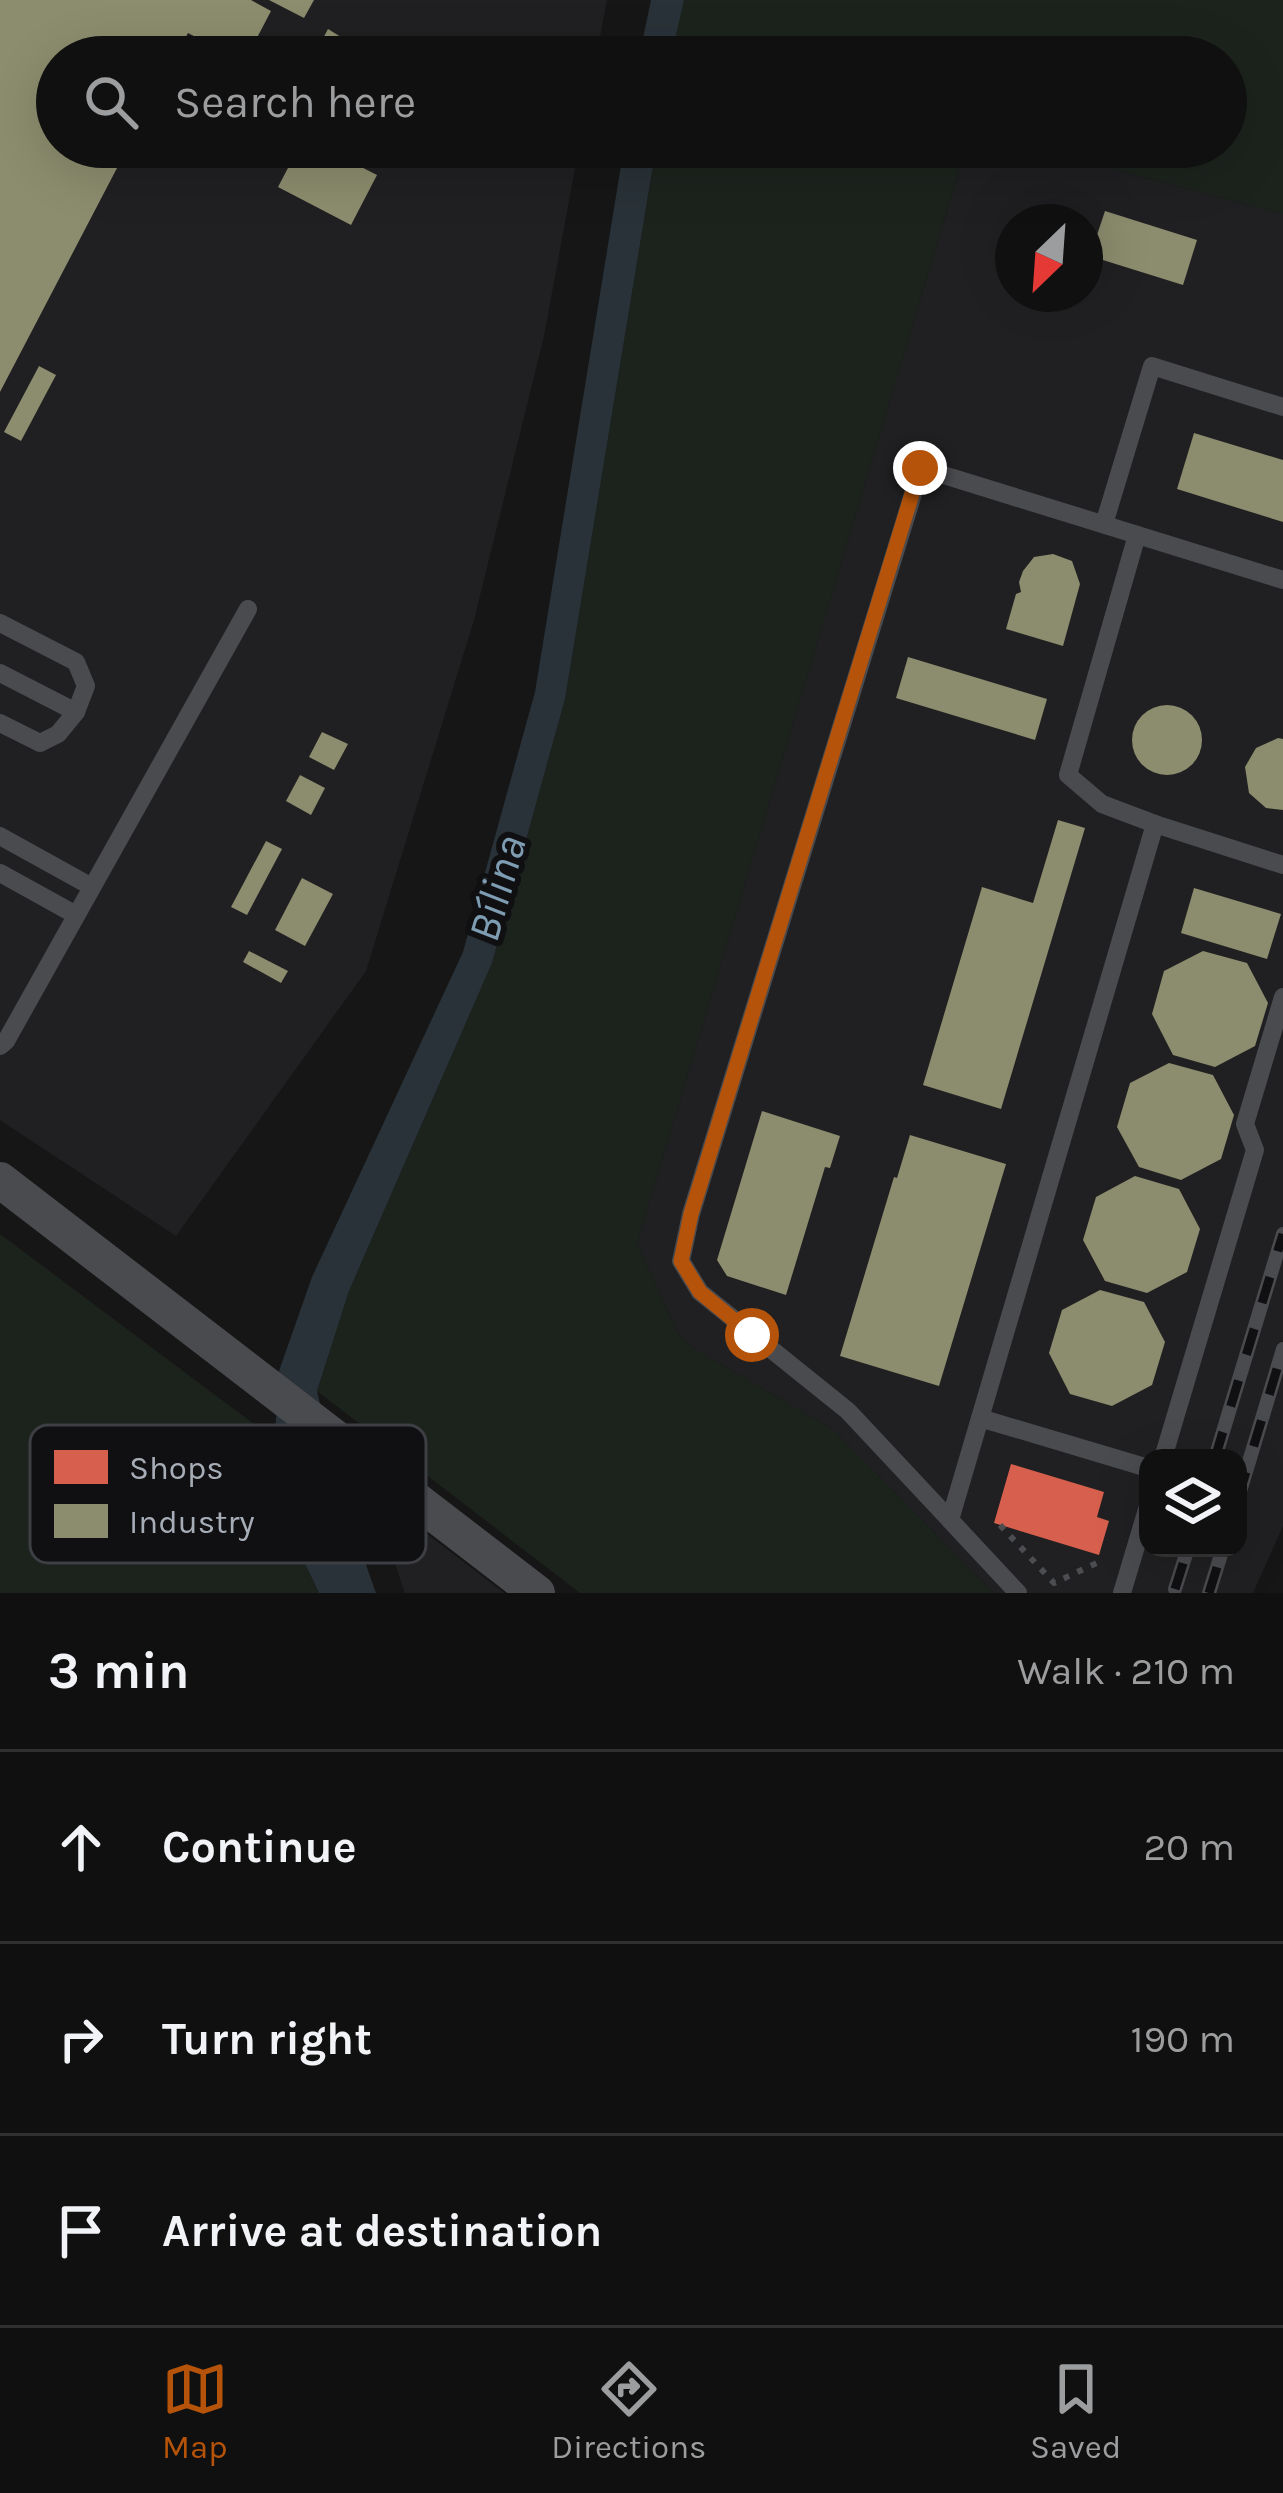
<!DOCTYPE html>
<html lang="en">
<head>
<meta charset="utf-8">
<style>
  :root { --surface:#101010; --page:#1e1e1e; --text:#f1f3f6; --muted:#9c9d9f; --line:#303030; --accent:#b45309 }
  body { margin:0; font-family:Karla,sans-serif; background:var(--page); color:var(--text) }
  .controls { position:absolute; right:36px; bottom:36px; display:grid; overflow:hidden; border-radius:24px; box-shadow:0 12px 48px #0002 }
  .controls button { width:108px; height:108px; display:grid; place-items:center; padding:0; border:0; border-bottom:3px solid var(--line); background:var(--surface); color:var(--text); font:60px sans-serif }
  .compass { position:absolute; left:995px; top:204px; width:108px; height:108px; border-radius:50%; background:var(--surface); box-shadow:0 12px 48px #0002; rotate:205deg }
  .stop { position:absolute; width:36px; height:36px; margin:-27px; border:9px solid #b45309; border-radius:50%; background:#fff }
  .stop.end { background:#b45309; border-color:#fff; box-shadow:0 3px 12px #0008 }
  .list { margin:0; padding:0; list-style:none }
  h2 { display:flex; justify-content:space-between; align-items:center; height:156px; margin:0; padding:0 48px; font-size:51px }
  h2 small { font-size:39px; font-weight:400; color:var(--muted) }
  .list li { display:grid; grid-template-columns:78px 1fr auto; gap:36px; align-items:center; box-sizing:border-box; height:192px; padding:0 48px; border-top:3px solid var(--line) }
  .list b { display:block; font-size:45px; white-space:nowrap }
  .list em { font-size:39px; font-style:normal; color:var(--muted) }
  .icon { flex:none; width:66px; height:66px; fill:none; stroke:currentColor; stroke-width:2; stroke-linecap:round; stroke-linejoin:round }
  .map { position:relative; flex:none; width:1283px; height:1593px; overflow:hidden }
  .search { position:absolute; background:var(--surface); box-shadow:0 12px 48px #0002; left:36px; right:36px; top:36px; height:132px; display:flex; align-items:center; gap:30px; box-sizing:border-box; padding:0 42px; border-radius:66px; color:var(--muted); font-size:45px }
  .sheet { height:732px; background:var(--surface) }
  nav { display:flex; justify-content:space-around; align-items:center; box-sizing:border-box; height:168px; border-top:3px solid var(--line); background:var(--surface); font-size:33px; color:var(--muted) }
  nav a { display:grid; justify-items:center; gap:6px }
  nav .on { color:var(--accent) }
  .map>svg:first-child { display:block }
</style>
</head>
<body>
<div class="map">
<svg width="1283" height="1593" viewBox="0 0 1283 1593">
  <rect width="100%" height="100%" fill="#161616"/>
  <g fill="#202022" fill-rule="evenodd">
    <polygon points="0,0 607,0 596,57 57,57 57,147 579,147 544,336 474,620 366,971 176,1236 0,1120"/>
    <path d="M966,147H1030L1283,214V1526L1253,1593H994L834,1430L695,1349L678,1334L637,1243ZM1013,222H1085V294H1013ZM1148,1458H1238V1548H1148Z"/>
    <polygon points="370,1490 504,1593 405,1593"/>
  </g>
  <g fill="#1c231d">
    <polygon points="684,0 1283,0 1283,214 1030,147 1226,147 1226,57 671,57 675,27"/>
    <polygon points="656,147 966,147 637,1243 678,1334 695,1349 834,1430 994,1593 580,1593 317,1391 349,1291 492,963 565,699"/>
    <polygon points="0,1234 274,1439 273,1467 298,1549 319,1593 0,1593"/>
  </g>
  <g fill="#293238">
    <polygon points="651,0 684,0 671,57 639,57"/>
    <polygon points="624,147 656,147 565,699 492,963 349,1291 317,1391 344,1503 376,1593 319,1593 298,1549 273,1467 279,1371 312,1277 463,952 535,692"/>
  </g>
  <polygon fill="#d6604d" points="1011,1464 1104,1492 1097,1517 1109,1521 1099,1555 994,1523"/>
  <g fill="#8c8c6e">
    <polygon points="0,0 251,0 271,11 247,57 234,57 188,33 175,57 57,57 57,147 128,147 0,392"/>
    <polygon points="269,0 314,0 304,18"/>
    <polygon points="328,29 341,37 330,57 313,57"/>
    <polygon points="299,147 322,147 377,175 351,225 278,187"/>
    <polygon points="1105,211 1197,240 1183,285 1090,256"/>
    <polygon points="39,366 56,375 21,441 4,432"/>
    <polygon points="1194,433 1283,460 1283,522 1177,489"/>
    <polygon points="1053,554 1072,561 1080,584 1063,646 1006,629 1016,594 1021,592 1019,582 1023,571 1034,557"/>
    <polygon points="908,657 1047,699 1035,740 896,698"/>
    <circle cx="1167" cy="740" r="35"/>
    <polygon points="322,732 348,744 334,770 309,757"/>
    <polygon points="1278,738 1283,739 1283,810 1266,808 1249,793 1245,767 1256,748"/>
    <polygon points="300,775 325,788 311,815 286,801"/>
    <polygon points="1058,820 1085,828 1001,1109 923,1085 982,887 1033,903"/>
    <polygon points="266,841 282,849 247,915 231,907"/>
    <polygon points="302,878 333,894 305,946 275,930"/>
    <polygon points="1194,888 1281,914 1267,959 1181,933"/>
    <polygon points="249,951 288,971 281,983 243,962"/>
    <polygon points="1203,951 1247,963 1268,1003 1255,1046 1215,1067 1173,1055 1152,1014 1164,971"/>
    <polygon points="1169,1063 1213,1075 1234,1115 1221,1159 1181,1180 1139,1167 1117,1127 1130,1083"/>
    <polygon points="762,1111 840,1136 830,1168 825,1167 786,1295 727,1276 717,1260"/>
    <polygon points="910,1135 1006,1164 939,1386 840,1356 894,1177 897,1178"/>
    <polygon points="1135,1176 1179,1189 1200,1229 1187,1272 1147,1293 1105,1281 1083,1240 1096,1197"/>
    <polygon points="1100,1290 1144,1302 1165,1342 1152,1385 1112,1406 1070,1394 1049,1353 1062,1310"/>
  </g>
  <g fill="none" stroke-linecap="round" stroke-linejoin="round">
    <polyline stroke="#4c4d51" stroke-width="6" stroke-dasharray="6 9" stroke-linecap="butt" points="1000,1525 1054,1583 1103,1560"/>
    <g stroke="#4a4b4f" stroke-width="18">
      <polyline points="1104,524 1152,366 1283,407"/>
      <polyline points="1137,535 1068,775 1102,804 1155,824 1283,865"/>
      <polyline points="0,623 76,662 86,686 76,712"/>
      <polyline points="0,673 76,712 58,734 40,743 0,723"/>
      <polyline points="0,836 92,887"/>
      <polyline points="0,873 76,915"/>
      <polyline points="0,1046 6,1041 248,609"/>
      <polyline points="980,1418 1148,1468"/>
      <polyline points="1163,1458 1255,1150 1245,1124 1283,997"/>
      <polyline points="950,1520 848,1411 700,1292 681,1261 691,1214 921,468 1283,580"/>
      <polyline points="1018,1593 950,1520 1155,824"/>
      <polyline points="1122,1593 1148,1506"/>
    </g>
    <polyline stroke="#4a4b4f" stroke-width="36" points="0,1180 537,1593"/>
    <g stroke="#4a4b4e" stroke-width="14">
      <g id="rail">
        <polyline points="1215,1458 1283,1234"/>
        <polyline points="1238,1498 1283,1349"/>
        <polyline points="1175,1589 1188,1548"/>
        <polyline points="1209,1593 1223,1548"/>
      </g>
    </g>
    <use href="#rail" stroke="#101012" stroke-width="9" stroke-dasharray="27" stroke-linecap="butt"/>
  </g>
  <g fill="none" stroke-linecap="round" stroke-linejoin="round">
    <polyline stroke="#b45309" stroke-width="15" points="752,1335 700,1292 681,1261 691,1214 920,468"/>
  </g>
  <g text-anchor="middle" stroke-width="12" stroke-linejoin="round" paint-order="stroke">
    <g font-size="45" font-style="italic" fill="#7e9cb2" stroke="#101012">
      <text transform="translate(496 888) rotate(-74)" y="16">Bílina</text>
    </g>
  </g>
  <rect x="30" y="1425" width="396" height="138" rx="18" fill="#101012" stroke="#3d3f44" stroke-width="3"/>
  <rect x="54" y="1450" width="54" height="34" fill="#d6604d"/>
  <rect x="54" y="1504" width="54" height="34" fill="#8c8c6e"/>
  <g font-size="33" fill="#a7adb7">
    <text x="129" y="1479">Shops</text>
    <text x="129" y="1533">Industry</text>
  </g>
</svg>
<div class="controls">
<button><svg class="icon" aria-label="layers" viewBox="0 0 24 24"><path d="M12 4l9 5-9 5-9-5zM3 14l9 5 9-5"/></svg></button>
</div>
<svg class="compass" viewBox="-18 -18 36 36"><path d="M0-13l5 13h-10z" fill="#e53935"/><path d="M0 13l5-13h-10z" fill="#9c9d9f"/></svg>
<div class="stop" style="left:752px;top:1335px"></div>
<div class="stop end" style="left:920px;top:468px"></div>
<div class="search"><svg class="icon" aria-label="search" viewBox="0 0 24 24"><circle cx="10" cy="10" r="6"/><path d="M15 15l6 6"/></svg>Search here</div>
</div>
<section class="sheet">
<h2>3 min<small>Walk · 210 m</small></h2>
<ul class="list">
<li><svg class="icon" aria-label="ahead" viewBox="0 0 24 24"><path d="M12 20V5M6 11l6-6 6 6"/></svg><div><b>Continue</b></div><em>20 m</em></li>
<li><svg class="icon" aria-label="right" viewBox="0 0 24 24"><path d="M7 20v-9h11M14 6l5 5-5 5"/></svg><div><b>Turn right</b></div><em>190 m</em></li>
<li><svg class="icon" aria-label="arrive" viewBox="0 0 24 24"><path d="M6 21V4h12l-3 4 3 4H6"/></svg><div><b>Arrive at destination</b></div></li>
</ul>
</section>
<nav>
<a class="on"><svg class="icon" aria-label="map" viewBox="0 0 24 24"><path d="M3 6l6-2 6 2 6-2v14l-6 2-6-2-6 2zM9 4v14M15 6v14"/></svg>Map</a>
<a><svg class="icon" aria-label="directions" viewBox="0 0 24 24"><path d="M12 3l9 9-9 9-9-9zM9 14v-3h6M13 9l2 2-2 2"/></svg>Directions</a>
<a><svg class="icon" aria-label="saved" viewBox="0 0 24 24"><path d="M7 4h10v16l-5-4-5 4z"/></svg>Saved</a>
</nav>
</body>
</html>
